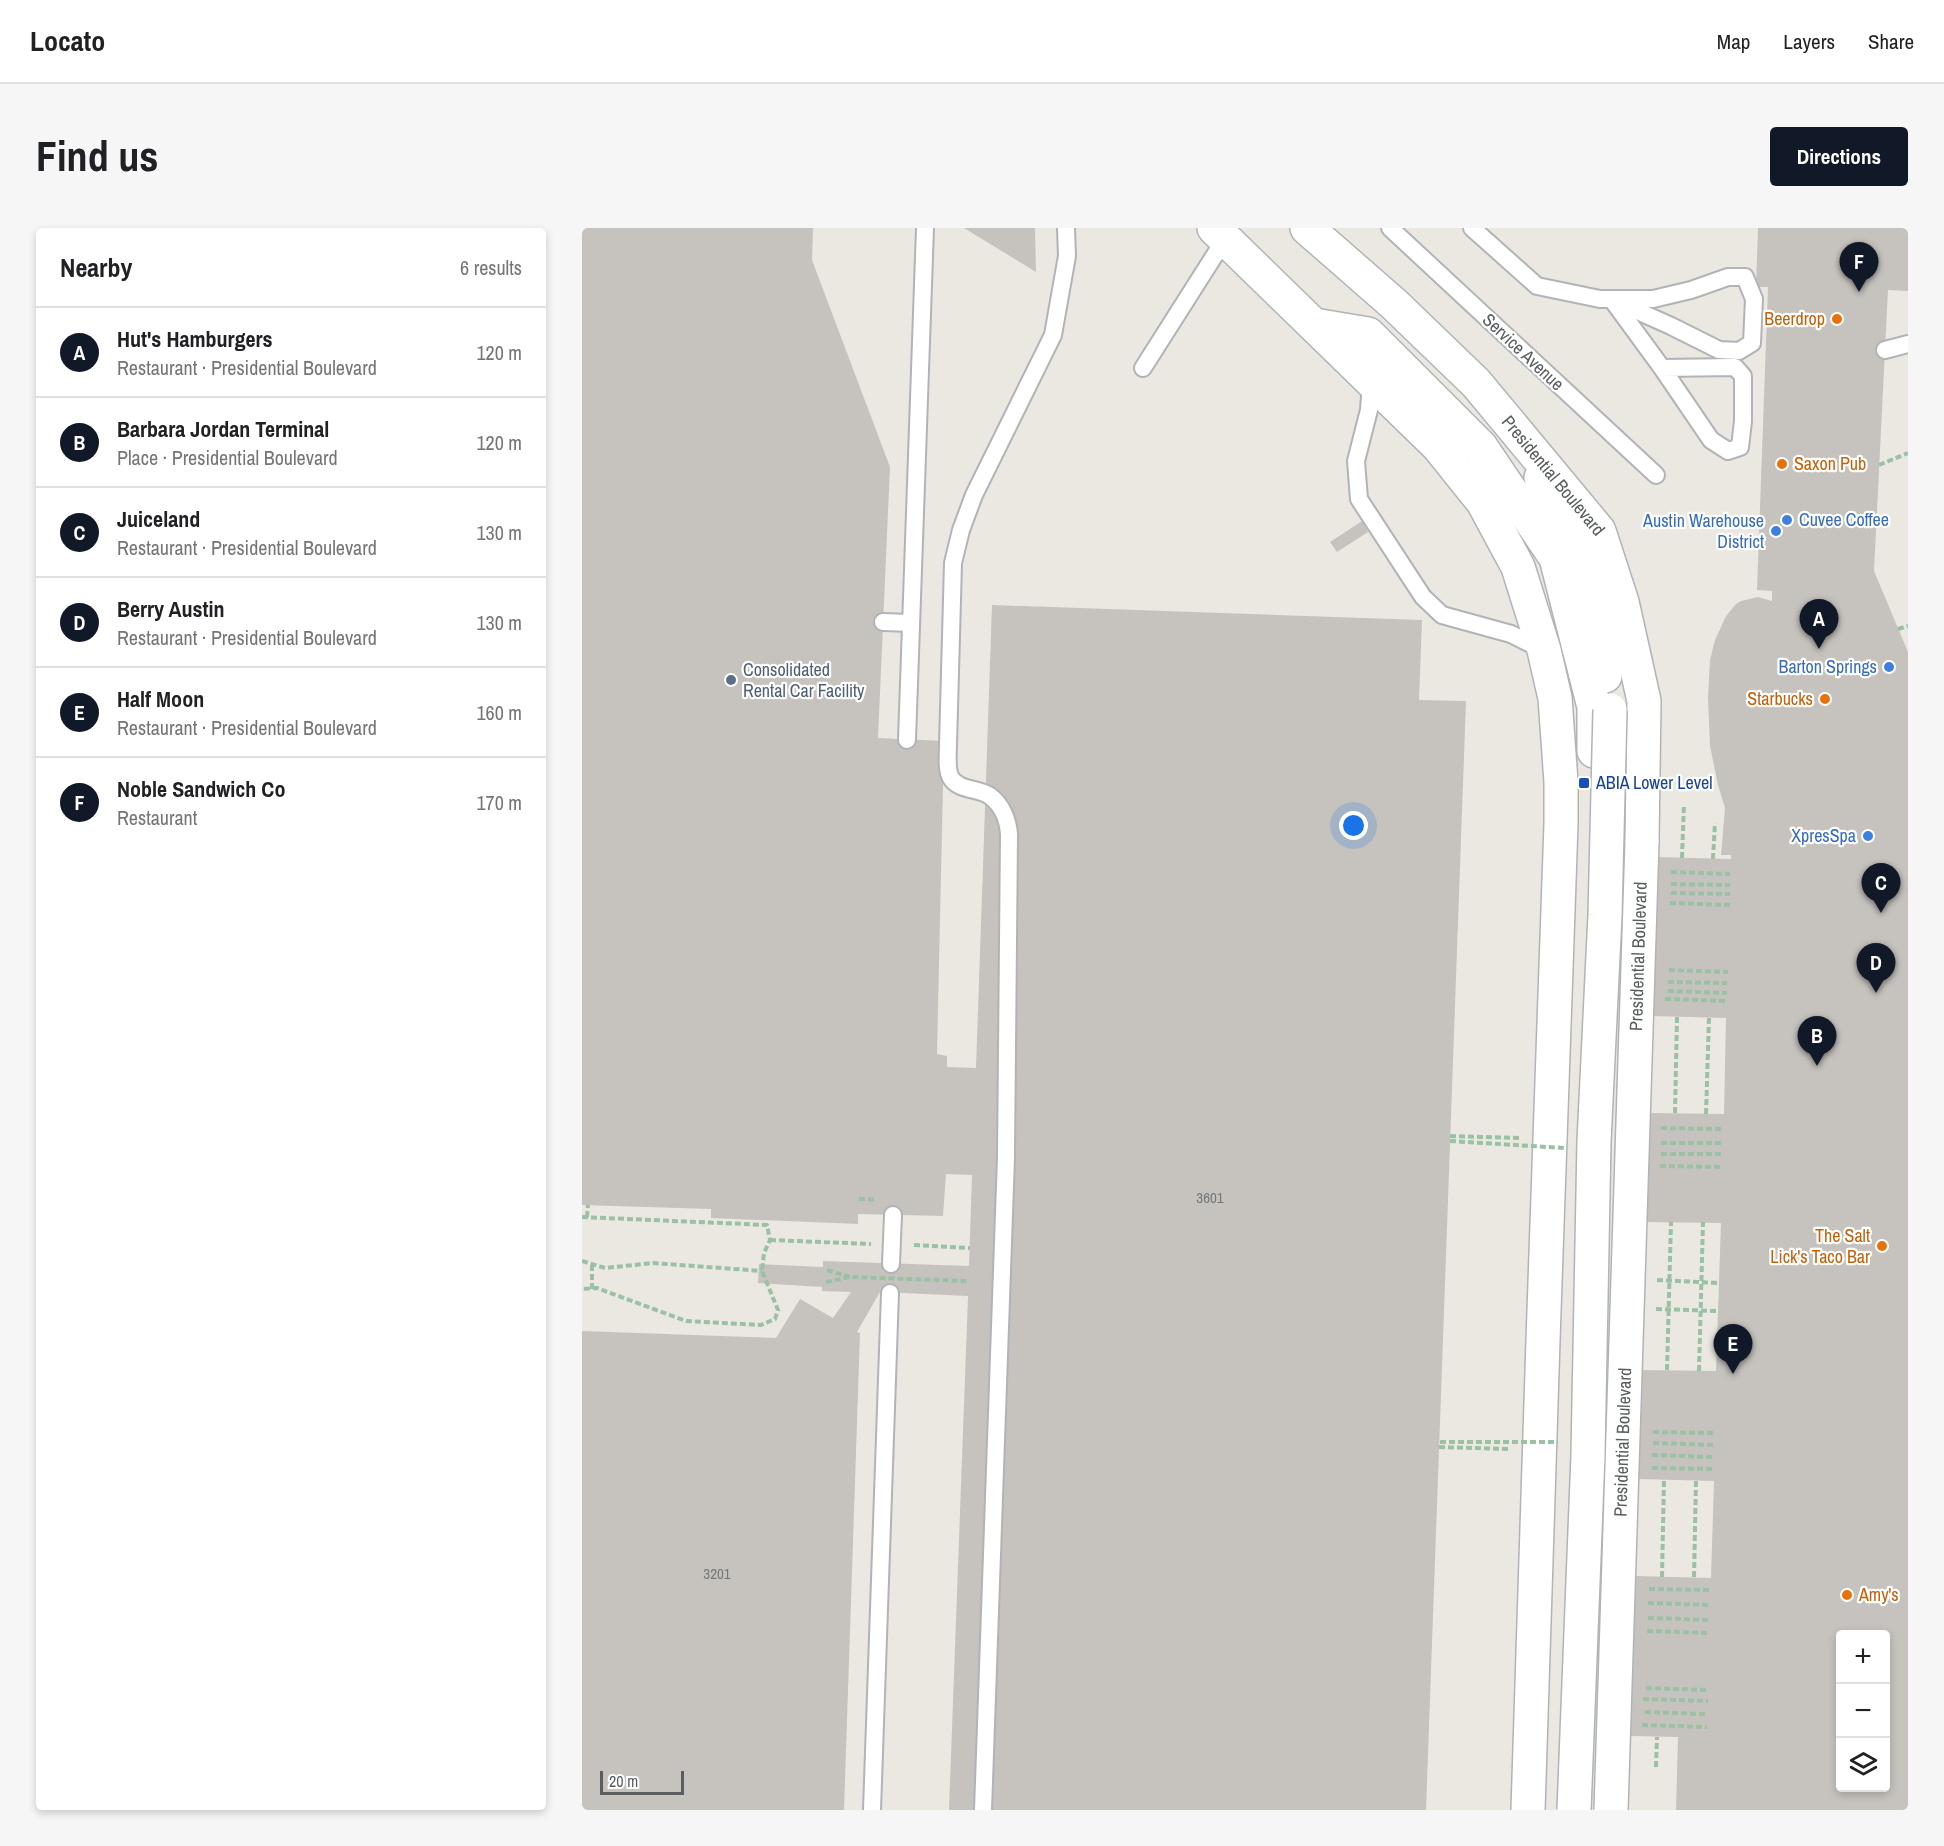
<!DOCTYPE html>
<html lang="en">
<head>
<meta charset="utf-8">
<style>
  :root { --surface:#fff; --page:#f6f6f6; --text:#202124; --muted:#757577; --line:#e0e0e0; --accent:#111827 }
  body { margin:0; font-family:"Archivo Narrow",sans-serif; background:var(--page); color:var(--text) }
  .controls { position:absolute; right:18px; bottom:18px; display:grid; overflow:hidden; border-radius:6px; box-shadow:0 3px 9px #0003 }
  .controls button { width:54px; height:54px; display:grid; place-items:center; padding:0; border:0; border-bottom:2px solid var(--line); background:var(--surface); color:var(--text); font:30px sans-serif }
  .scale { position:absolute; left:18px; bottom:15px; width:84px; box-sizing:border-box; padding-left:6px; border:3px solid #595d60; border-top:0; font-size:16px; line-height:21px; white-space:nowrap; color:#595d60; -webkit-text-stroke:4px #fff; paint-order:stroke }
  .you { position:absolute; left:772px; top:598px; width:21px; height:21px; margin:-15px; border:4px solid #fff; border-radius:50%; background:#1a73e8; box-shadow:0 0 0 9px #1a73e833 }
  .badge { display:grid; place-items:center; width:39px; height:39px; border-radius:50%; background:var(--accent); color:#fff; font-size:20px; font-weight:700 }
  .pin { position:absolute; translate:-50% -50px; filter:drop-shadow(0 2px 3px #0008) }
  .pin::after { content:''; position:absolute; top:32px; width:21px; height:18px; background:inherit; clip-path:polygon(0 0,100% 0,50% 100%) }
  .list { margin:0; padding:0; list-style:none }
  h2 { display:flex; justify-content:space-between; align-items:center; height:78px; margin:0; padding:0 24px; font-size:26px }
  h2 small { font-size:20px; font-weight:400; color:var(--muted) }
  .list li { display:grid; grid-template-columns:39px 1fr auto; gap:18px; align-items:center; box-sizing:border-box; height:90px; padding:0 24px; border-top:2px solid var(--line) }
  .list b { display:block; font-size:22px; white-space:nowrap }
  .list p { margin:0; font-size:20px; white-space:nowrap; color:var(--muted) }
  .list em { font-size:20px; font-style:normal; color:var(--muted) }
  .icon { flex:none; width:33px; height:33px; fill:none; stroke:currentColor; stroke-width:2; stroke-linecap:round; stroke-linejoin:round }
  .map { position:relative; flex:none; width:1326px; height:1582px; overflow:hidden; border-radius:6px }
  header { display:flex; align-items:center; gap:36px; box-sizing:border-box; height:84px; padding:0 30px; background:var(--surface); border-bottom:2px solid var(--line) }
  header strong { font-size:28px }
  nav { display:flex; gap:33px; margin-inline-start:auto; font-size:21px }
  .intro { display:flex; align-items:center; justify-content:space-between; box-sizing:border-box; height:144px; padding:0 36px }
  h1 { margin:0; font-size:42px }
  .button { padding:15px 27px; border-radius:6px; background:var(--accent); color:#fff; font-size:21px; font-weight:700 }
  main { display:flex; gap:36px; padding:0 36px }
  aside { flex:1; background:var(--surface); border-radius:6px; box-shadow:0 3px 9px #0003 }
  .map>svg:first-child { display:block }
</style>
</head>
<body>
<header>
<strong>Locato</strong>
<nav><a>Map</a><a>Layers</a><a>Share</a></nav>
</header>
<div class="intro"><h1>Find us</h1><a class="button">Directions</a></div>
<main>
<aside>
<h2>Nearby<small>6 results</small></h2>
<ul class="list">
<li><span class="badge">A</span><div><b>Hut's Hamburgers</b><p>Restaurant · Presidential Boulevard</p></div><em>120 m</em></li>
<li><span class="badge">B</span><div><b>Barbara Jordan Terminal</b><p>Place · Presidential Boulevard</p></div><em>120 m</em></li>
<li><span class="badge">C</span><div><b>Juiceland</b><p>Restaurant · Presidential Boulevard</p></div><em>130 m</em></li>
<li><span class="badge">D</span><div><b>Berry Austin</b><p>Restaurant · Presidential Boulevard</p></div><em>130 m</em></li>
<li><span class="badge">E</span><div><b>Half Moon</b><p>Restaurant · Presidential Boulevard</p></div><em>160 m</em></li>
<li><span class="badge">F</span><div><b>Noble Sandwich Co</b><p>Restaurant</p></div><em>170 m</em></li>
</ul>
</aside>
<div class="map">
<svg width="1326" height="1582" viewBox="0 0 1326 1582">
  <rect width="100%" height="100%" fill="#ebe8e1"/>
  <g fill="#c6c3be" fill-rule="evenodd">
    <polygon points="0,0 231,0 230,32 308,239 296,510 362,513 355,826 365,828 365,839 394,840 410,377 840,392 837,472 884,473 844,1582 367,1582 386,1068 298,1064 275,1104 278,1105 262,1582 0,1582 0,1103 194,1110 218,1071 251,1090 269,1064 240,1063 240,1059 176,1055 177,1036 241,1039 241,1033 387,1038 390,947 364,946 361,988 276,986 276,996 129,990 129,981 0,977"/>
    <polygon points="382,0 453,0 454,44"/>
    <path d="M1176,0H1326V63L1306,62L1292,343L1326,424V1582H1094L1096,1509L1048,1508L1053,1348L1129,1350L1132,1253L1057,1251L1060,1142L1134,1143L1139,995L1065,994L1068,885L1142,886L1144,790L1070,788L1075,629L1149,631V627H1139L1143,580L1136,557L1128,518L1126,469L1128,432L1133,412L1144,388L1154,376L1159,373L1176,369L1190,373V363L1175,362L1186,59H1174ZM1258,1406H1304V1560H1258Z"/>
    <polygon points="780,293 786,304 755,324 748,314"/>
  </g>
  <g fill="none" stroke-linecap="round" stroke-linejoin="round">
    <g stroke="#b1b3b7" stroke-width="20">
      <g id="service">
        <polyline points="808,0 1074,247"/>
        <polyline points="890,0 955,58 1018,71 1071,71 1109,62 1146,49 1163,49 1172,71 1170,115 1157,123 1137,122 1089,98 1031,72"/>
        <polyline points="1031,73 1080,140 1129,212 1146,223 1158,219 1161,193 1161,148 1153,139 1080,140"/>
        <polyline points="1303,122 1326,116"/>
        <polyline points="561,140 643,11"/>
        <polyline points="789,153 787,182 774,233 777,271 841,369 860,387 929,406 961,422"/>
        <polyline points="301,394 329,395"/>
        <polyline points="325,512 343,0"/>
        <polyline points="309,1036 311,987"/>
        <polyline points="290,1582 308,1065"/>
        <path d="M401,1582L424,929L427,606C426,592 420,577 408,568C397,560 377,563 369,550C364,542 366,527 366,517L371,335L379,302L392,267L471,107L485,28L484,0"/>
      </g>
    </g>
    <g stroke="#b0b4b7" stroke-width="36">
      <g id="secondary">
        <path d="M632,0L856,218L901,274L936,339L962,422L973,470L979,554V596C966,925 957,1253 946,1582"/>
        <path id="s1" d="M725,0L812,76L894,155L1017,303L1040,374L1062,473L1060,614"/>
        <polyline points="732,97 786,106 899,219 974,330 1012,479 1012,523"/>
        <polyline points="959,250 994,325 1014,379 1023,448"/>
      </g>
    </g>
    <g stroke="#9ac1a4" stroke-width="4" stroke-dasharray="6 3" stroke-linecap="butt">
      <polyline points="1297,237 1326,225"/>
      <polyline points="1316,401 1326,398"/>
      <polyline points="1100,630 1102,576"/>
      <polyline points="1131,631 1133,595"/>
      <polyline points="1089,644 1148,646"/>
      <polyline points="1089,656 1148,657"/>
      <polyline points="1089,665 1148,666"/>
      <polyline points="1088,675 1148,677"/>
      <polyline points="1087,742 1146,744"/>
      <polyline points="1086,754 1145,755"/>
      <polyline points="1086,763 1145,765"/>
      <polyline points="1083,771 1145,773"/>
      <polyline points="1093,885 1095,788"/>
      <polyline points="1124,886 1127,789"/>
      <polyline points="1079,900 1141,901"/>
      <polyline points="868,908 937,910"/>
      <polyline points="1079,915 1141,915"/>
      <polyline points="1079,926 1141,926"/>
      <polyline points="1078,938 1140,939"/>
      <polyline points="277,971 295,972"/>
      <polyline points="0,989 185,997 188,1012 182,1025 180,1043 196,1082 193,1091 179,1097 104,1093 15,1060 0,1061"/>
      <polyline points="5,989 6,977"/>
      <polyline points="188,1012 289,1016"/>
      <polyline points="332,1017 388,1020"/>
      <polyline points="0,1033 23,1040 71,1035 180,1043"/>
      <polyline points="245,1042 268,1049"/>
      <polyline points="1075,1052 1137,1055"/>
      <polyline points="10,1061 10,1036"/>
      <polyline points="1074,1081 1136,1083"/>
      <polyline points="1085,1142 1089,994"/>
      <polyline points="1117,1143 1121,994"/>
      <polyline points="1071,1204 1133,1205"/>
      <polyline points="857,1219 928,1221"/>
      <polyline points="1070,1227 1132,1229"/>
      <polyline points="1070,1240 1132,1241"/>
      <polyline points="1080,1349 1082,1251"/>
      <polyline points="1112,1349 1114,1252"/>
      <polyline points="1067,1361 1129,1362"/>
      <polyline points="1066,1375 1129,1377"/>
      <polyline points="1066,1390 1128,1392"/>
      <polyline points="1065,1403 1128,1405"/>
      <polyline points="1064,1460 1126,1462"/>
      <polyline points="1061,1471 1126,1473"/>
      <polyline points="1063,1484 1125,1486"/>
      <polyline points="1060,1497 1125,1499"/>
      <polyline points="1074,1539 1075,1509"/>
    </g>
    <use href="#service" stroke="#fff" stroke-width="16"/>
    <use href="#secondary" stroke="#fff" stroke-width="33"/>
    <g stroke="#b0b4b7" stroke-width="36" stroke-linecap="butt">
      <g id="secondary-bridge">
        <polyline points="992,1582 1006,1227 1012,913 1023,687 1028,482"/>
        <path id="s2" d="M1029,1582L1060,614"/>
      </g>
    </g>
    <g stroke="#9ac1a4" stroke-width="4" stroke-dasharray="6 3" stroke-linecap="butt">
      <polyline points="868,913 982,920"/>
      <polyline points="244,1054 268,1049 387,1053"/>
      <polyline points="858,1214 976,1214"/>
      <polyline points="1071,1215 1133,1217"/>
    </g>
    <use href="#secondary-bridge" stroke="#fff" stroke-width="33"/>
  </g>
  <g fill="#e8710a" stroke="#fff" stroke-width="2">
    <circle cx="1255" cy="91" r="6"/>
    <circle cx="1200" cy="236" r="6"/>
    <circle cx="1243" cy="471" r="6"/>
    <circle cx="1300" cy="1018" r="6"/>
    <circle cx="1265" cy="1367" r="6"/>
  </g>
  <g fill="#3f7fe0" stroke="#fff" stroke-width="2">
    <circle cx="1205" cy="292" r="6"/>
    <circle cx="1194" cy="303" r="6"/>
    <circle cx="1307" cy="439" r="6"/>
    <circle cx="1286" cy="608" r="6"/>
  </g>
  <circle fill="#5c6f8a" stroke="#fff" stroke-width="2" cx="149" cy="452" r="6"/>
  <rect fill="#1a4fb4" stroke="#fff" stroke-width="2" x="996" y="549" width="12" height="12" rx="3"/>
  <g text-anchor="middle" stroke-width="4.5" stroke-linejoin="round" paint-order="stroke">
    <g font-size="15" fill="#747678">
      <text x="628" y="975">3601</text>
      <text x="135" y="1351">3201</text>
    </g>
    <g font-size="18" fill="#c56008" stroke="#fff" text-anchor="end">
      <text x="1243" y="97">Beerdrop</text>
      <text x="1212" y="242" text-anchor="start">Saxon Pub</text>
      <text x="1231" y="477">Starbucks</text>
      <text x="1288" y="1014">The Salt<tspan x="1288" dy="21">Lick's Taco Bar</tspan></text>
      <text x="1277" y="1373" text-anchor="start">Amy's</text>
    </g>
    <g font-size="18" fill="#595d60" stroke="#fff">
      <text transform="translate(941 124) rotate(43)" y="6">Service Avenue</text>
      <text dy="6" stroke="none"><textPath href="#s1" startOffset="350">Presidential Boulevard</textPath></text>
      <text dy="6" stroke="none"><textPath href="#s2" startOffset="854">Presidential Boulevard</textPath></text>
      <text dy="6" stroke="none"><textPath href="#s2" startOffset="368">Presidential Boulevard</textPath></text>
    </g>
    <g font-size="18" fill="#366cbe" stroke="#fff" text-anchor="end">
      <text x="1217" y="298" text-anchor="start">Cuvee Coffee</text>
      <text x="1182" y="299">Austin Warehouse<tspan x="1182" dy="21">District</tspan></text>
      <text x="1295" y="445">Barton Springs</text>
      <text x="1274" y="614">XpresSpa</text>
    </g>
    <g font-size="18" fill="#4e5e75" stroke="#fff" text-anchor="start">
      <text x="161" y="448">Consolidated<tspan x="161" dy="21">Rental Car Facility</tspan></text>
    </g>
    <g font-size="18" fill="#164399" stroke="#fff" text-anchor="start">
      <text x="1014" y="561">ABIA Lower Level</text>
    </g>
  </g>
</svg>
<div class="controls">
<button>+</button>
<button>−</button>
<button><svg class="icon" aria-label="layers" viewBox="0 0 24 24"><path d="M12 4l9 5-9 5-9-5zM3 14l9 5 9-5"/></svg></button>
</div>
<div class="scale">20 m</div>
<div class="you"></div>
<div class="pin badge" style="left:1237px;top:421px">A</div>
<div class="pin badge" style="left:1235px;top:838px">B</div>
<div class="pin badge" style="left:1299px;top:685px">C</div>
<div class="pin badge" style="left:1294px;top:765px">D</div>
<div class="pin badge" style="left:1151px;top:1146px">E</div>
<div class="pin badge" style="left:1277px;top:64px">F</div>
</div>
</main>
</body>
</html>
